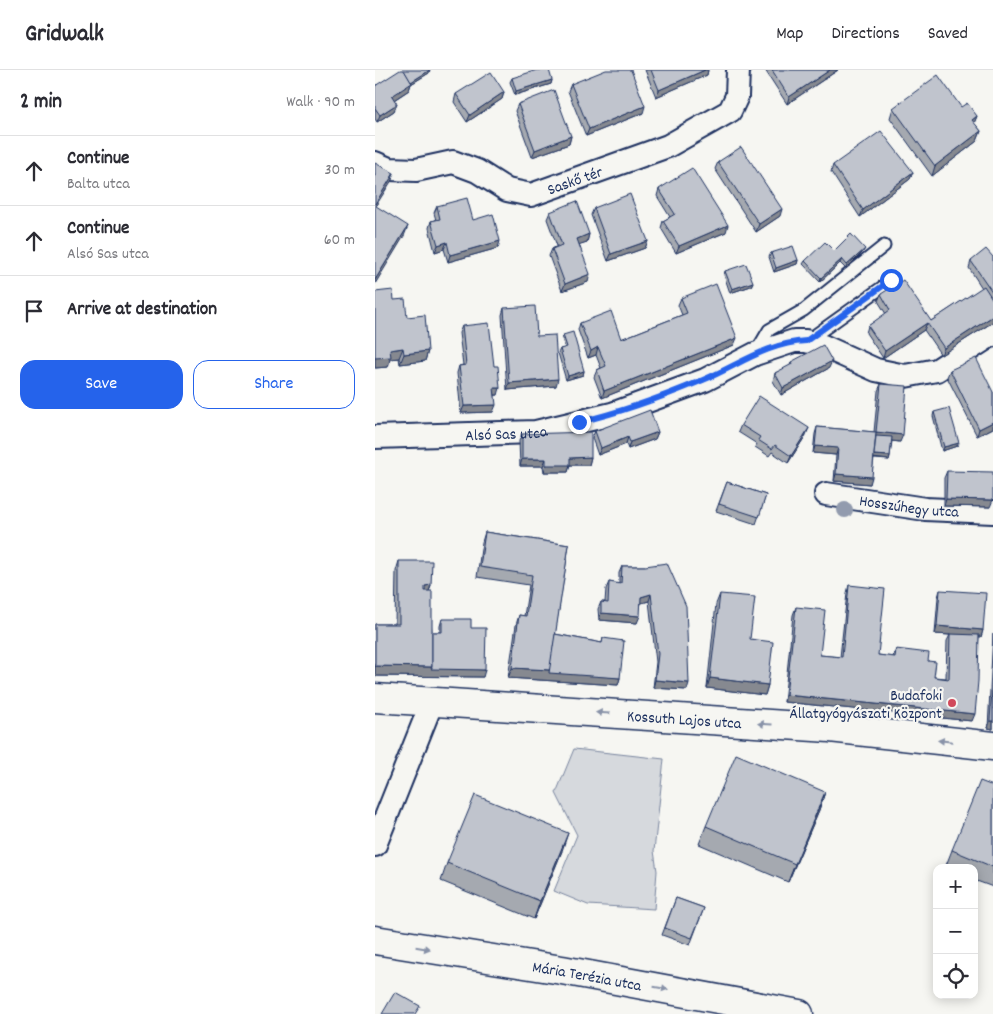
<!DOCTYPE html>
<html lang="en">
<head>
<meta charset="utf-8">
<style>
  :root { --surface:#fff; --page:#f2f2f3; --text:#2b2b33; --muted:#7c7c81; --line:#e1e1e2; --accent:#2563eb }
  body { margin:0; font-family:Dekko,sans-serif; background:var(--page); color:var(--text) }
  .controls { position:absolute; right:15px; bottom:15px; display:grid; overflow:hidden; border-radius:10px; box-shadow:0 2px 12px #0003 }
  .controls button { width:45px; height:45px; display:grid; place-items:center; padding:0; border:0; border-bottom:1px solid var(--line); background:var(--surface); color:var(--text); font:25px sans-serif }
  .stop { position:absolute; width:15px; height:15px; margin:-11px; border:4px solid #2563eb; border-radius:50%; background:#fff }
  .stop.end { background:#2563eb; border-color:#fff; box-shadow:0 1px 5px #0008 }
  .list { margin:0; padding:0; list-style:none }
  h2 { display:flex; justify-content:space-between; align-items:center; height:65px; margin:0; padding:0 20px; font-size:21px }
  h2 small { font-size:16px; font-weight:400; color:var(--muted) }
  .list li { display:grid; grid-template-columns:32px 1fr auto; gap:15px; align-items:center; box-sizing:border-box; height:70px; padding:0 20px; border-top:1px solid var(--line) }
  .list b { display:block; font-size:19px; white-space:nowrap }
  .list p { margin:0; font-size:16px; white-space:nowrap; color:var(--muted) }
  .list em { font-size:16px; font-style:normal; color:var(--muted) }
  .actions { display:flex; gap:10px; padding:15px 20px }
  .actions a { flex:1; padding:11px 0; border:1px solid var(--accent); border-radius:15px; text-align:center; font-size:18px; color:var(--accent) }
  .actions .main { background:var(--accent); color:#fff }
  .icon { flex:none; width:28px; height:28px; fill:none; stroke:currentColor; stroke-width:2; stroke-linecap:round; stroke-linejoin:round }
  .map { position:relative; flex:none; width:618px; height:944px; overflow:hidden }
  header { display:flex; align-items:center; gap:30px; box-sizing:border-box; height:70px; padding:0 25px; background:var(--surface); border-bottom:1px solid var(--line) }
  header strong { font-size:24px }
  nav { display:flex; gap:28px; margin-inline-start:auto; font-size:18px }
  main { display:flex }
  aside { flex:1; background:var(--surface) }
  .map>svg:first-child { display:block }
</style>
</head>
<body>
<header>
<strong>Gridwalk</strong>
<nav><a>Map</a><a>Directions</a><a>Saved</a></nav>
</header>
<main>
<aside>
<h2>2 min<small>Walk · 90 m</small></h2>
<ul class="list">
<li><svg class="icon" aria-label="ahead" viewBox="0 0 24 24"><path d="M12 20V5M6 11l6-6 6 6"/></svg><div><b>Continue</b><p>Balta utca</p></div><em>30 m</em></li>
<li><svg class="icon" aria-label="ahead" viewBox="0 0 24 24"><path d="M12 20V5M6 11l6-6 6 6"/></svg><div><b>Continue</b><p>Alsó Sas utca</p></div><em>60 m</em></li>
<li><svg class="icon" aria-label="arrive" viewBox="0 0 24 24"><path d="M6 21V4h12l-3 4 3 4H6"/></svg><div><b>Arrive at destination</b></div></li>
</ul>
<div class="actions"><a class="main">Save</a><a>Share</a></div>
</aside>
<div class="map">
<svg width="618" height="944" viewBox="0 0 618 944">
  <rect width="100%" height="100%" fill="#f6f6f2"/>
  <filter id="ink" filterUnits="userSpaceOnUse"><feTurbulence type="fractalNoise" baseFrequency=".02" numOctaves="2"/><feDisplacementMap in="SourceGraphic" scale="10" xChannelSelector="R" yChannelSelector="G"/><feConvolveMatrix kernelMatrix="1 2 1 2 8 2 1 2 1" color-interpolation-filters="sRGB"/></filter>
  <g filter="url(#ink)">
    <polygon fill="#d6d9dd" stroke="#78849e" points="199,679 289,689 279,781 282,801 279,839 213,835 179,821 202,765 181,723"/>
    <g fill="none" stroke-linecap="round" stroke-linejoin="round">
      <g stroke="#1b2f5e" stroke-width="15">
        <g id="lane">
          <polyline points="432,271 516,211"/>
          <polyline points="381,282 394,260 429,240 509,176"/>
        </g>
      </g>
      <g stroke="#1b2f5e" stroke-width="26">
        <g id="street">
          <path id="s1" d="M0,93L14,99L41,100L78,92L102,101L132,120L156,125L293,76L355,41L362,26L363,0"/>
          <path id="s2" d="M0,367L161,362L237,344L330,310L380,284L419,271H431L448,276L501,300L530,306L562,300L618,264"/>
          <path id="s3" d="M451,424L550,439L618,442"/>
          <polyline points="0,775 57,632"/>
        </g>
      </g>
      <g stroke="#1b2f5e" stroke-width="31">
        <g id="secondary">
          <path id="s4" d="M0,628L455,658L618,676"/>
          <path id="s5" d="M0,870L187,900L424,944"/>
        </g>
      </g>
      <use href="#lane" stroke="#f6f6f2" stroke-width="11"/>
      <use href="#street" stroke="#f6f6f2" stroke-width="22"/>
      <use href="#secondary" stroke="#f6f6f2" stroke-width="28"/>
    </g>
    <circle fill="#929bae" cx="470" cy="440" r="8"/>
    <g fill="#a5a9b0" stroke="#1b2f5e">
      <polygon points="270,0 333,0 332,5 281,27"/>
      <polygon points="390,0 463,0 412,34"/>
      <polygon points="54,3 36,14 34,20 19,30 22,34 19,41 2,52 0,49 0,16"/>
      <polygon points="137,8 177,10 176,14 140,25 135,12"/>
      <polygon points="196,14 268,43 211,66 193,21"/>
      <polygon points="129,22 127,29 92,52 79,32 81,24"/>
      <polygon points="143,34 196,66 194,74 157,87 140,41"/>
      <polygon points="586,37 602,46 599,53 606,61 602,71 557,106 515,48 518,38"/>
      <polygon points="343,92 405,146 381,162 340,99"/>
      <polygon points="458,95 538,102 535,109 485,147 456,102"/>
      <polygon points="284,119 351,162 301,183 286,158 288,151 295,147 282,126"/>
      <polygon points="62,136 98,150 123,178 73,192 69,179 60,182 54,158 56,151 61,150 59,143"/>
      <polygon points="219,138 273,171 270,178 233,191 216,145"/>
      <polygon points="175,142 214,164 212,172 204,174 213,212 187,221 174,186 177,179 182,176 172,149"/>
      <polygon points="459,181 488,182 471,199 465,193 445,212 428,194 430,191"/>
      <polygon points="396,183 423,190 422,194 399,202 394,187"/>
      <polygon points="618,187 618,252 566,285 549,260 508,288 491,263 493,256 511,244 503,231 506,224 556,251 607,218 594,198 596,191"/>
      <polygon points="350,201 378,212 376,216 355,223 349,205"/>
      <polygon points="0,222 19,230 32,247 53,281 50,291 25,294 24,288 15,289 13,297 0,298"/>
      <polygon points="306,228 359,275 227,328 219,307 222,300 226,298 221,285 213,288 203,260 205,253 246,269 307,245 303,235"/>
      <polygon points="129,238 162,266 181,316 132,320 127,245"/>
      <polygon points="87,256 119,296 123,325 120,325 118,342 86,343 82,303 84,296 88,295 84,263"/>
      <polygon points="188,265 209,301 208,305 191,310 183,283 185,279 190,278 187,269"/>
      <polygon points="416,292 454,298 406,325 398,311 400,303 415,296"/>
      <polygon points="575,300 618,322 618,358 602,366 572,307"/>
      <polygon points="506,314 525,372 517,371 515,386 514,390 499,389 495,414 459,411 461,385 438,383 440,364 442,357 499,362 503,321"/>
      <polygon points="559,342 582,376 567,381 558,346"/>
      <polygon points="366,355 431,365 413,393 397,382 394,386 380,377 382,374 363,362"/>
      <polygon points="220,361 283,362 280,369 253,379 251,374 223,385 217,368"/>
      <polygon points="147,364 216,387 214,395 195,395 193,402 169,402 168,396 145,396 144,371"/>
      <polygon points="572,401 615,437 569,436 569,408"/>
      <polygon points="352,412 391,425 381,454 341,441"/>
      <polygon points="110,462 194,475 180,564 227,573 228,568 245,608 243,615 133,608 141,555 144,545 149,546 154,515 102,507 107,472"/>
      <polygon points="24,491 56,515 54,521 57,562 65,562 65,556 67,549 96,558 108,607 0,606 0,554 20,554 21,501"/>
      <polygon points="247,496 270,496 312,620 278,618 281,592 274,531 266,533 262,553 224,550 223,539 226,532 230,532 231,519 234,512 244,514 244,503"/>
      <polygon points="474,515 503,585 518,587 521,579 553,591 559,607 571,608 572,571 575,565 560,564 563,527 565,520 608,560 606,567 604,566 597,651 409,632 418,545 421,537 445,585 465,587 472,523"/>
      <polygon points="345,524 375,569 393,615 390,625 332,618 341,534"/>
      <polygon points="618,564 618,659 613,658"/>
      <polygon points="618,716 618,817 599,810 599,798 570,798 577,780"/>
      <polygon points="450,722 444,740 413,812 324,774 331,756"/>
      <polygon points="187,781 159,849 66,811 72,793"/>
      <polygon points="301,828 329,838 315,875 287,865"/>
    </g>
    <g fill="#868990" stroke="#1b2f5e">
      <polygon points="55,0 54,3 36,14 34,20 14,33 17,26 34,13"/>
      <polygon points="330,0 333,0 332,5 281,27 284,20"/>
      <polygon points="455,0 463,0 412,34 414,27"/>
      <polygon points="177,10 176,14 140,25 141,21"/>
      <polygon points="129,22 127,29 92,52 95,45"/>
      <polygon points="22,34 19,41 2,52 5,45"/>
      <polygon points="270,36 268,43 211,66 214,59"/>
      <polygon points="602,46 598,56 597,50"/>
      <polygon points="606,61 602,71 557,106 560,96"/>
      <polygon points="196,66 194,74 157,87 160,80"/>
      <polygon points="538,102 535,109 485,147 488,140"/>
      <polygon points="19,103 17,110 0,137 0,134"/>
      <polygon points="407,139 405,146 381,162 384,154"/>
      <polygon points="353,155 351,162 301,183 304,176"/>
      <polygon points="33,156 29,166 0,214 0,210"/>
      <polygon points="214,164 212,172 200,176 202,169"/>
      <polygon points="125,171 123,178 73,192 75,185"/>
      <polygon points="273,171 270,178 233,191 236,184"/>
      <polygon points="72,172 69,179 60,182 63,175"/>
      <polygon points="490,179 488,182 471,199 472,195"/>
      <polygon points="467,189 465,193 445,212 446,208"/>
      <polygon points="423,190 422,194 399,202 401,198"/>
      <polygon points="215,204 213,212 187,221 190,214"/>
      <polygon points="378,212 376,216 355,223 357,219"/>
      <polygon points="618,246 618,252 566,285 569,278"/>
      <polygon points="552,253 549,260 508,288 510,281"/>
      <polygon points="362,268 359,275 227,328 229,321"/>
      <polygon points="223,277 221,285 213,288 216,281"/>
      <polygon points="28,278 24,288 15,289 13,297 0,298 0,288 15,280"/>
      <polygon points="53,281 50,291 25,294 29,284"/>
      <polygon points="457,291 454,298 406,325 408,318"/>
      <polygon points="209,301 208,305 191,310 193,306"/>
      <polygon points="183,309 181,316 132,320 134,313"/>
      <polygon points="119,318 125,318 123,325 116,325"/>
      <polygon points="121,335 118,342 86,343 89,336"/>
      <polygon points="618,352 618,358 602,366 604,359"/>
      <polygon points="434,358 431,365 413,393 416,386"/>
      <polygon points="283,362 280,369 253,379 255,372"/>
      <polygon points="501,362 528,365 525,372 500,369"/>
      <polygon points="253,367 251,374 223,385 226,378"/>
      <polygon points="584,373 582,376 567,381 569,377"/>
      <polygon points="440,376 463,378 461,385 438,383"/>
      <polygon points="498,385 515,386 514,390 497,388"/>
      <polygon points="216,387 214,395 195,395 193,402 169,402 171,395 195,388"/>
      <polygon points="147,389 171,389 168,396 145,396"/>
      <polygon points="461,404 497,407 495,414 459,411"/>
      <polygon points="571,429 618,430 615,437 569,436"/>
      <polygon points="56,515 53,525 47,526 50,516"/>
      <polygon points="276,524 274,531 263,534 266,527"/>
      <polygon points="226,543 265,546 262,553 224,550"/>
      <polygon points="562,556 608,560 606,567 560,564"/>
      <polygon points="0,596 57,597 110,600 108,607 0,606"/>
      <polygon points="137,598 175,600 245,608 243,615 133,608"/>
      <polygon points="335,608 393,615 390,625 332,618"/>
      <polygon points="280,610 314,613 312,620 278,618"/>
      <polygon points="411,625 600,644 597,651 409,632"/>
      <polygon points="615,651 618,651 618,659 613,658"/>
      <polygon points="450,722 444,740 413,812 420,794"/>
      <polygon points="193,763 187,781 159,849 165,831"/>
    </g>
    <g fill="#c0c4cd" stroke="#1b2f5e">
      <polygon points="25,0 29,0 37,13 17,26 22,34 5,45 0,38 0,16"/>
      <polygon points="29,0 55,0 36,12"/>
      <polygon points="162,0 174,0 177,10 141,21 137,8"/>
      <polygon points="231,0 256,0 270,36 214,59 196,14"/>
      <polygon points="276,0 330,0 284,20"/>
      <polygon points="397,0 455,0 414,27"/>
      <polygon points="116,2 129,22 95,45 81,24"/>
      <polygon points="563,5 586,37 592,33 602,46 597,50 606,61 560,96 518,38"/>
      <polygon points="179,20 196,66 160,80 143,34"/>
      <polygon points="506,61 538,102 488,140 458,95"/>
      <polygon points="366,77 407,139 384,154 343,92"/>
      <polygon points="0,93 19,103 0,134"/>
      <polygon points="317,98 353,155 304,176 288,151 300,144 284,119"/>
      <polygon points="255,124 273,171 236,184 219,138"/>
      <polygon points="92,128 98,150 118,144 125,171 75,185 72,172 63,175 56,151 65,149 62,136"/>
      <polygon points="202,131 214,164 202,169 215,204 190,214 177,179 187,175 175,142"/>
      <polygon points="1,136 33,156 0,210 0,137"/>
      <polygon points="476,164 490,179 472,195 467,189 446,208 430,191 450,172 459,181"/>
      <polygon points="418,176 423,190 401,198 396,183"/>
      <polygon points="611,179 618,187 618,223 596,191"/>
      <polygon points="371,194 378,212 357,219 350,201"/>
      <polygon points="528,210 556,251 609,216 618,230 618,246 569,278 552,253 510,281 493,256 515,240 506,224"/>
      <polygon points="341,214 362,268 229,321 222,300 231,296 223,277 216,281 205,253 236,241 246,269 312,243 306,228"/>
      <polygon points="18,220 19,230 30,229 32,247 50,245 53,281 29,284 28,278 15,280 16,287 0,288 0,222"/>
      <polygon points="160,236 162,266 180,265 183,309 134,313 129,238"/>
      <polygon points="114,253 119,296 123,296 125,318 119,318 121,335 89,336 84,296 91,295 87,256"/>
      <polygon points="198,262 209,301 193,306 185,279 192,277 188,265"/>
      <polygon points="448,275 457,291 408,318 400,303 417,294 416,292"/>
      <polygon points="601,288 618,322 618,352 604,359 575,300"/>
      <polygon points="506,314 532,316 528,365 501,362"/>
      <polygon points="384,326 434,358 416,386 400,375 397,379 383,370 385,367 366,355"/>
      <polygon points="574,338 584,373 569,377 559,342"/>
      <polygon points="275,340 283,362 255,372 253,367 226,378 220,361"/>
      <polygon points="442,357 501,362 497,407 461,404 463,378 440,376"/>
      <polygon points="216,362 216,387 195,388 195,395 171,395 171,389 147,389 147,364"/>
      <polygon points="501,366 517,367 515,386 499,385"/>
      <polygon points="572,401 618,402 618,430 571,429"/>
      <polygon points="352,412 391,425 384,447 344,434"/>
      <polygon points="110,462 194,475 175,600 137,598 144,545 151,546 157,505 105,497"/>
      <polygon points="24,491 57,491 56,515 50,516 50,521 57,521 57,597 0,596 0,554 24,554"/>
      <polygon points="292,493 311,536 314,613 280,610 283,584 276,524 266,527 265,546 226,543 226,532 233,533 234,512 246,514 247,496 270,496"/>
      <polygon points="474,515 510,519 503,585 520,587 521,579 554,583 553,591 561,592 559,607 574,609 575,564 604,565 603,611 600,644 411,625 421,537 450,540 445,585 467,587"/>
      <polygon points="565,520 611,523 608,560 562,556"/>
      <polygon points="345,524 380,527 375,569 398,572 393,615 335,608"/>
      <polygon points="67,549 96,549 96,558 111,558 110,600 56,599 57,597 57,562 67,562"/>
      <polygon points="180,564 227,573 228,568 249,571 245,608 174,603"/>
      <polygon points="618,604 618,651 615,651"/>
      <polygon points="361,684 450,722 420,794 331,756"/>
      <polygon points="605,711 618,716 618,797 577,780"/>
      <polygon points="100,725 193,763 165,831 72,793"/>
      <polygon points="301,828 329,838 317,868 290,858"/>
      <polygon points="20,922 45,936 40,944 7,944"/>
    </g>
    <defs><path id="oneway-solid" d="M-6-.8H1V-3.2L6.5 0L1 3.2V.8H-6Z" transform="scale(1.25)"/></defs>
    <g fill="#8892a8">
      <use href="#oneway-solid" transform="translate(228 643) rotate(-176)"/>
      <use href="#oneway-solid" transform="translate(390 654) rotate(-176)"/>
      <use href="#oneway-solid" transform="translate(570 671) rotate(-174)"/>
      <use href="#oneway-solid" transform="translate(48 878) rotate(9)"/>
      <use href="#oneway-solid" transform="translate(286 918) rotate(10)"/>
    </g>
  </g>
  <g fill="none" stroke-linecap="round" stroke-linejoin="round" filter="url(#ink)">
    <path stroke="#2563eb" stroke-width="6" d="M204,352C247,342 288,327 328,310C362,296 392,273 431,271L516,210"/>
  </g>
  <circle fill="#d1495b" stroke="#f6f6f2" stroke-width="2" cx="577" cy="633" r="5"/>
  <g text-anchor="middle" stroke-width="4.5" stroke-linejoin="round" paint-order="stroke">
    <g font-size="16" fill="#1b2f5e" stroke="#f6f6f2">
      <text dy="6" stroke="none"><textPath href="#s1" startOffset="212">Saskő tér</textPath></text>
      <text dy="6" stroke="none"><textPath href="#s2" startOffset="131">Alsó Sas utca</textPath></text>
      <text dy="6" stroke="none"><textPath href="#s3" startOffset="84">Hosszúhegy utca</textPath></text>
      <text dy="6" stroke="none"><textPath href="#s4" startOffset="310">Kossuth Lajos utca</textPath></text>
      <text dy="6" stroke="none"><textPath href="#s5" startOffset="215">Mária Terézia utca</textPath></text>
    </g>
    <g font-size="16" fill="#1b2f5e" stroke="#f6f6f2" text-anchor="end">
      <text x="567" y="630">Budafoki<tspan x="567" dy="18">Állatgyógyászati Központ</tspan></text>
    </g>
  </g>
</svg>
<div class="controls">
<button>+</button>
<button>−</button>
<button><svg class="icon" aria-label="locate" viewBox="0 0 24 24"><circle cx="12" cy="12" r="6"/><path d="M12 2v4M12 18v4M2 12h4M18 12h4"/></svg></button>
</div>
<div class="stop" style="left:516px;top:210px"></div>
<div class="stop end" style="left:204px;top:352px"></div>
</div>
</main>
</body>
</html>
